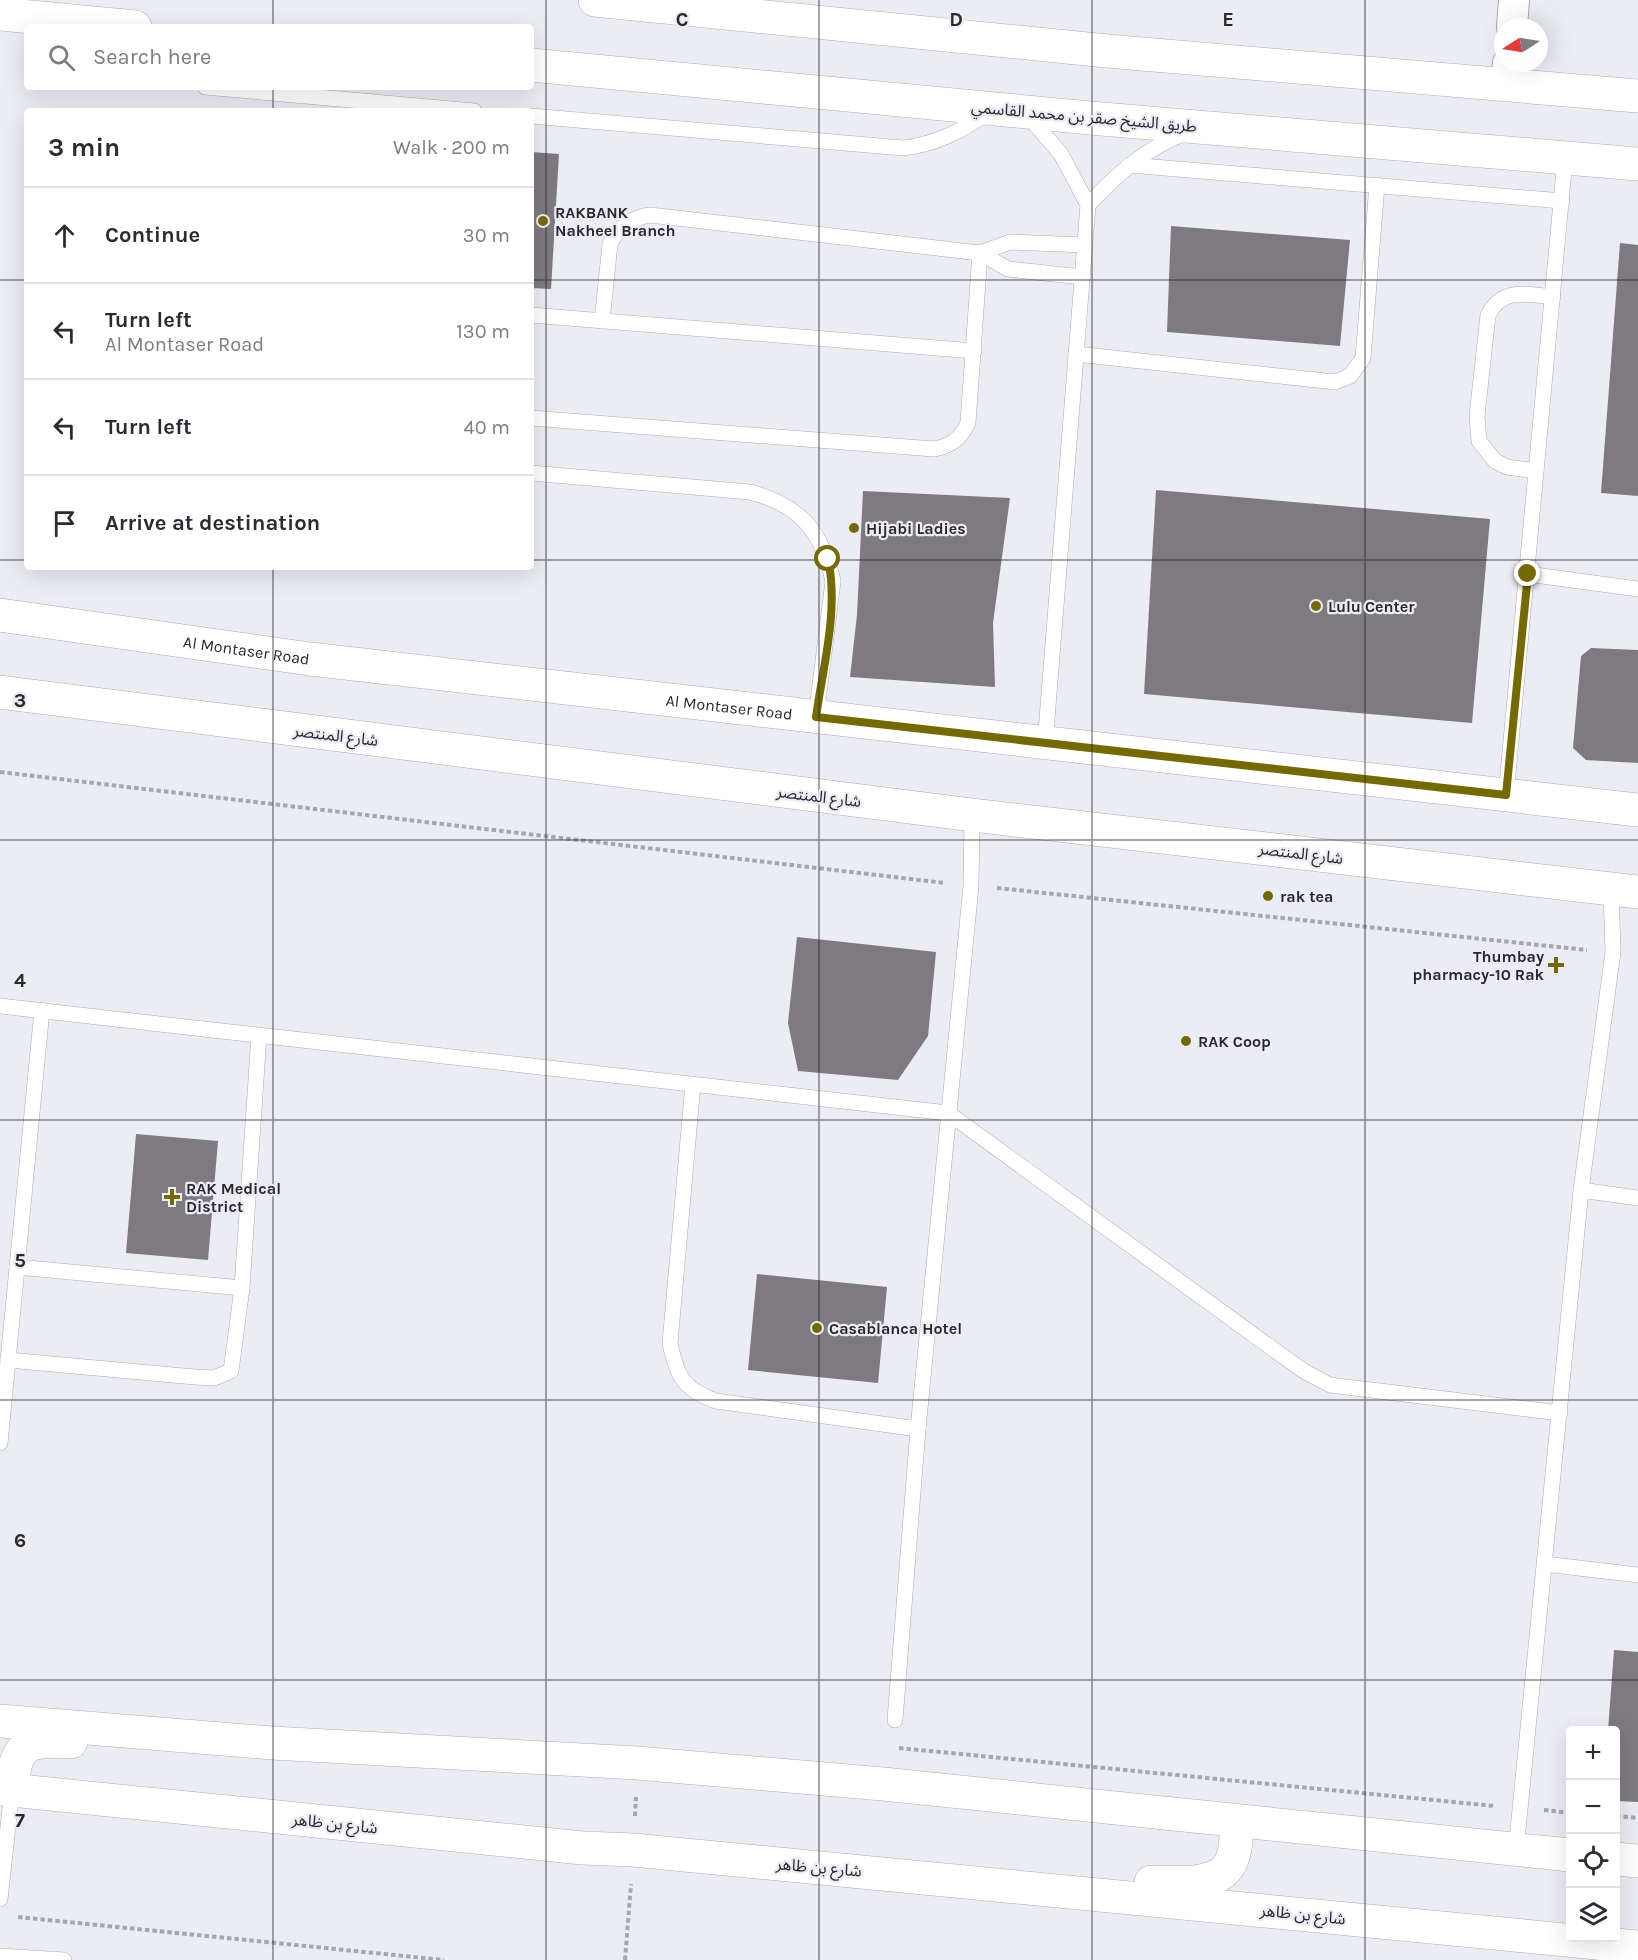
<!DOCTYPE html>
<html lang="en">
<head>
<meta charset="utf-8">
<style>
  :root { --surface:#fff; --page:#f7f7f7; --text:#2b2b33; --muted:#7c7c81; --line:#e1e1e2 }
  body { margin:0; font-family:Karla,"Noto Sans Arabic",sans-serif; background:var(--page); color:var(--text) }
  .controls { position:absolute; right:18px; bottom:18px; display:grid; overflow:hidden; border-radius:6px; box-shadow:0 6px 24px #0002 }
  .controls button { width:54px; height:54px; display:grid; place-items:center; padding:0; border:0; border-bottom:2px solid var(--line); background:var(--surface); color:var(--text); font:30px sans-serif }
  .compass { position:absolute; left:1494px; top:18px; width:54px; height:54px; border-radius:50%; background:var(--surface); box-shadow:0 6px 24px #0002; rotate:258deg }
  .stop { position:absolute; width:18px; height:18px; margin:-14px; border:4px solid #756a02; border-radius:50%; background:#fff }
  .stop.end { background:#756a02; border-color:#fff; box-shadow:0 2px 6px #0008 }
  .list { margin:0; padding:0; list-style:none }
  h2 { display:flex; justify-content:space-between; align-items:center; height:78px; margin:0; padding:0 24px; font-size:26px }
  h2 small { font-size:20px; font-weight:400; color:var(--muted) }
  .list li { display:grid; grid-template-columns:39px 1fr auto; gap:18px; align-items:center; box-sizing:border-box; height:96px; padding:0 24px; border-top:2px solid var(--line) }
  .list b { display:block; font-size:22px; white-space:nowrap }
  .list p { margin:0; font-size:20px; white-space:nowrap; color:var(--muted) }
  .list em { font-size:20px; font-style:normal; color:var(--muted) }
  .icon { flex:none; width:33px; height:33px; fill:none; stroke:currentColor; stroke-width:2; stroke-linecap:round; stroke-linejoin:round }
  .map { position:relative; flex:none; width:1638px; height:1960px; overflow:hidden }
  .search { position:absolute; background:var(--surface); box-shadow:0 6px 24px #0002; left:24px; top:24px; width:510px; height:66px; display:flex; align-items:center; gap:15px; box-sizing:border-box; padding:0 21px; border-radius:6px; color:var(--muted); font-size:22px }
  .panel { position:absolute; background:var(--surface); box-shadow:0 6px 24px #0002; left:24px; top:108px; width:510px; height:462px; border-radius:6px }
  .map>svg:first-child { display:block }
</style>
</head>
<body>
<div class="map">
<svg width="1638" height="1960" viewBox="0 0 1638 1960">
  <rect width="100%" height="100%" fill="#ebecf4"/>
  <g fill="#7e7a80">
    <polygon points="531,152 559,154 551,289 531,288"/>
    <polygon points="1171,226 1350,240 1340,346 1167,332"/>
    <polygon points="1620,243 1638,245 1638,496 1601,493"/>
    <polygon points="1156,490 1490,519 1472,723 1144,694"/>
    <polygon points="863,491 1010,498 993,623 995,687 850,677 857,615"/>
    <polygon points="1591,648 1638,650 1638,763 1586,760 1573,748 1581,656"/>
    <polygon points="797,937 936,952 928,1036 898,1080 798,1071 788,1023"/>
    <polygon points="136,1134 218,1141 208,1260 126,1253"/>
    <polygon points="757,1274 887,1287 878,1383 748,1370"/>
    <polygon points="1614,1650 1638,1652 1638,1802 1616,1801 1616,1730 1608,1730"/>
  </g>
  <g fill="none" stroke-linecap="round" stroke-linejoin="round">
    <g stroke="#abacb3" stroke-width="16">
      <g id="lane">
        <polyline points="205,87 474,111"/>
        <path d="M531,116L903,148C937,144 961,131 989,112"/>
        <polyline points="1029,117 1061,154 1088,205 1045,744"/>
        <polyline points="1129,165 1562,201"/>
        <path d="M1088,205C1116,175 1147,147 1186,133"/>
        <polyline points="980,253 1010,242 1085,245"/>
        <polyline points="531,315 974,351"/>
        <path d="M602,321L610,244C619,226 631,218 650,215L980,253L1008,269L1082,277"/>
        <polyline points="1076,354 1335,382 1350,376 1363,358 1377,185"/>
        <path d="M531,418L934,449C951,446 960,439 968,423L980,253"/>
        <path d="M1536,471L1507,467L1495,461L1479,441L1477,416L1488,315C1503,287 1526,294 1553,297"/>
        <path d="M531,473L750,492C800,505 822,531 833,581L816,717"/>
        <polyline points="1528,574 1638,589"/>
        <polyline points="1506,795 1565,159"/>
        <polyline points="0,1006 948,1113 1302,1370 1330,1385 1560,1413"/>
        <path d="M693,1084L670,1343C677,1377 683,1389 716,1401L918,1429"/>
        <polyline points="1581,1190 1638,1198"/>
        <polyline points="17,1267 242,1288"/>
        <polyline points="8,1360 195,1377 214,1378 231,1371 242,1288 259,1035"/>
        <polyline points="0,1443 42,1010"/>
        <polyline points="1545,1564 1638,1575"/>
        <polyline points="895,1720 918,1429 971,886 972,815"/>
        <polyline points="1516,1850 1581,1190 1613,952 1611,889"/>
        <polyline points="0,1899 12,1790"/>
        <polyline points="0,1956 64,1960"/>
      </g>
    </g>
    <g stroke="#abacb3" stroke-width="32">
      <g id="street">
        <polyline points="1512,27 1514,0"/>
        <polyline points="1506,85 1508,63"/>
      </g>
    </g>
    <g stroke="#abacb3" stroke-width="34">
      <g id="secondary">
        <polyline points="0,1721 272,1743 637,1763 883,1784 1570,1855"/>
        <polyline points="0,1789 583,1848 633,1850 1638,1947"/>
        <path d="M12,1790C15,1744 25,1739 71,1742"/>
        <polyline points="1616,1859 1638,1861"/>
        <path d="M1151,1882C1173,1882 1213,1887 1228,1867C1237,1855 1236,1835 1237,1821"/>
      </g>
    </g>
    <g stroke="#abacb3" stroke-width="34">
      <g id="primary">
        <path id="s1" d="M0,615L310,659L1638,810"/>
        <polyline points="0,692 972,815 1638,892"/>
      </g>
    </g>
    <g stroke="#abacb3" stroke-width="34">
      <g id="highway">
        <polyline points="595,0 1107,51 1638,96"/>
        <polyline points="0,14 135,27"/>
        <polyline points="531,65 1090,118 1638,164"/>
      </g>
    </g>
    <g stroke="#a6a7ad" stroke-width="4" stroke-dasharray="4.5 3" stroke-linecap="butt">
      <polyline points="0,772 945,883"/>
      <polyline points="997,888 1587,950"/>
      <polyline points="899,1748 1495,1806"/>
      <polyline points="1544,1810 1570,1813"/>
      <polyline points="635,1816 636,1797"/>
      <polyline points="1616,1816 1638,1818"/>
      <polyline points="18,1917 444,1960"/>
      <polyline points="625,1960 631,1884"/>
    </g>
    <use href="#lane" stroke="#fff" stroke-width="15"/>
    <use href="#street" stroke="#fff" stroke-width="30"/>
    <use href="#secondary" stroke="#fff" stroke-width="33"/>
    <use href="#primary" stroke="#fff" stroke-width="33"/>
    <use href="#highway" stroke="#fff" stroke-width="33"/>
  </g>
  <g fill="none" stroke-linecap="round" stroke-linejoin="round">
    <path stroke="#756a02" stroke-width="8" d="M828,559C839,610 823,666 816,717L1506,795L1528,574"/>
  </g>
  <path fill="none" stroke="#29292c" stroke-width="1.5" stroke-opacity="0.55" d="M273,0V27M546,0V1960M819,0V1960M1092,0V1960M1365,0V1960M273,87V111M0,280H27M531,280H1638M0,560H27M531,560H1638M273,567V1960M0,840H1638M0,1120H1638M0,1400H1638M0,1680H1638"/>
  <g fill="#756a02" stroke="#ebecf4" stroke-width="2">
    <circle cx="543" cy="221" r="6"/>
    <circle cx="854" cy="528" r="6"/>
    <circle cx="1316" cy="606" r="6"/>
    <circle cx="1268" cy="896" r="6"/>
    <path d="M1553 956h6v6h6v6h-6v6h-6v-6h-6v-6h6z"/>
    <circle cx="1186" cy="1041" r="6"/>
    <path d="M169 1188h6v6h6v6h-6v6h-6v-6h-6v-6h6z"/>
    <circle cx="817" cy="1328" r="6"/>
  </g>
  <g text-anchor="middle" stroke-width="4.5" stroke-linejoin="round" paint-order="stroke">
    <g font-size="16" fill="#29292c" stroke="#ebecf4">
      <text transform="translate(1084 116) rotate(5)" y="6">طريق الشيخ صقر بن محمد القاسمي</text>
      <text dy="6" stroke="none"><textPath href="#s1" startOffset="249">Al Montaser Road</textPath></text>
      <text dy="6" stroke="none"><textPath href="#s1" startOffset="735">Al Montaser Road</textPath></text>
      <text transform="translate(336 735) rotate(7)" y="6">شارع المنتصر</text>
      <text transform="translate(819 796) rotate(7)" y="6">شارع المنتصر</text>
      <text transform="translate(1301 853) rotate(7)" y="6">شارع المنتصر</text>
      <text transform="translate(335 1823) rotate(6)" y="6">شارع بن ظاهر</text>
      <text transform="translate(819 1867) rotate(5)" y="6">شارع بن ظاهر</text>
      <text transform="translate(1303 1914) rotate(6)" y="6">شارع بن ظاهر</text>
    </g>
    <g font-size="16" font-weight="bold" fill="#29292c" stroke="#ebecf4" text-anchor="start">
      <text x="555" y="218">RAKBANK<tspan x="555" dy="18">Nakheel Branch</tspan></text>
      <text x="866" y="534">Hijabi Ladies</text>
      <text x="1328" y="612">Lulu Center</text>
      <text x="1280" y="902">rak tea</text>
      <text x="1544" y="962" text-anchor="end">Thumbay<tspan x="1544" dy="18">pharmacy-10 Rak</tspan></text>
      <text x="1198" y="1047">RAK Coop</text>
      <text x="186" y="1194">RAK Medical<tspan x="186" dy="18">District</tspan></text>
      <text x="829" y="1334">Casablanca Hotel</text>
    </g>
  </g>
  <g font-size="20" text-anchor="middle" font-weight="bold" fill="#29292c" stroke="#ebecf4" stroke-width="4.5" stroke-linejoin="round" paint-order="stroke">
    <text x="682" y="26">C</text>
    <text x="956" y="26">D</text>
    <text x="1228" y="26">E</text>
    <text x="20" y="707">3</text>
    <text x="20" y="987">4</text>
    <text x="20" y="1267">5</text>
    <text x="20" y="1547">6</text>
    <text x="20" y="1827">7</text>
  </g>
</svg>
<div class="controls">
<button>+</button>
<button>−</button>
<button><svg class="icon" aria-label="locate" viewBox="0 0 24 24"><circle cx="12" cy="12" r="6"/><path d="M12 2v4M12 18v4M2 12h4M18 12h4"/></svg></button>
<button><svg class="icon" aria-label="layers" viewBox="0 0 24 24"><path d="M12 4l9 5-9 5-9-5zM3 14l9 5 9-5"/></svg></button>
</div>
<svg class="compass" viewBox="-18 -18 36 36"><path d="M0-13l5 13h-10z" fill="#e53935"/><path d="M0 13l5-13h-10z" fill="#7c7c81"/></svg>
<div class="stop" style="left:828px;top:559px"></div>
<div class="stop end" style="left:1528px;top:574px"></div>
<div class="search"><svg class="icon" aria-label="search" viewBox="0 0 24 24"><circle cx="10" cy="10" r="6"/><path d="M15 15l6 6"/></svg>Search here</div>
<section class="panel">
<h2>3 min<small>Walk · 200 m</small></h2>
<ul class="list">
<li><svg class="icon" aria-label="ahead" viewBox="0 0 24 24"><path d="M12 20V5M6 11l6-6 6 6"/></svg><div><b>Continue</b></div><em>30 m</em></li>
<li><svg class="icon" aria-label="left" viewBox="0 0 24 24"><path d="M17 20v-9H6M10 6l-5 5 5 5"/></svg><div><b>Turn left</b><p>Al Montaser Road</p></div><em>130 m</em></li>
<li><svg class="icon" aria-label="left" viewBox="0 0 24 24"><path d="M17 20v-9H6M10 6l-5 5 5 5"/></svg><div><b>Turn left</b></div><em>40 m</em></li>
<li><svg class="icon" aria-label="arrive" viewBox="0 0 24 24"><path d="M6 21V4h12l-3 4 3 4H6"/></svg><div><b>Arrive at destination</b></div></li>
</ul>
</section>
</div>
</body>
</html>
